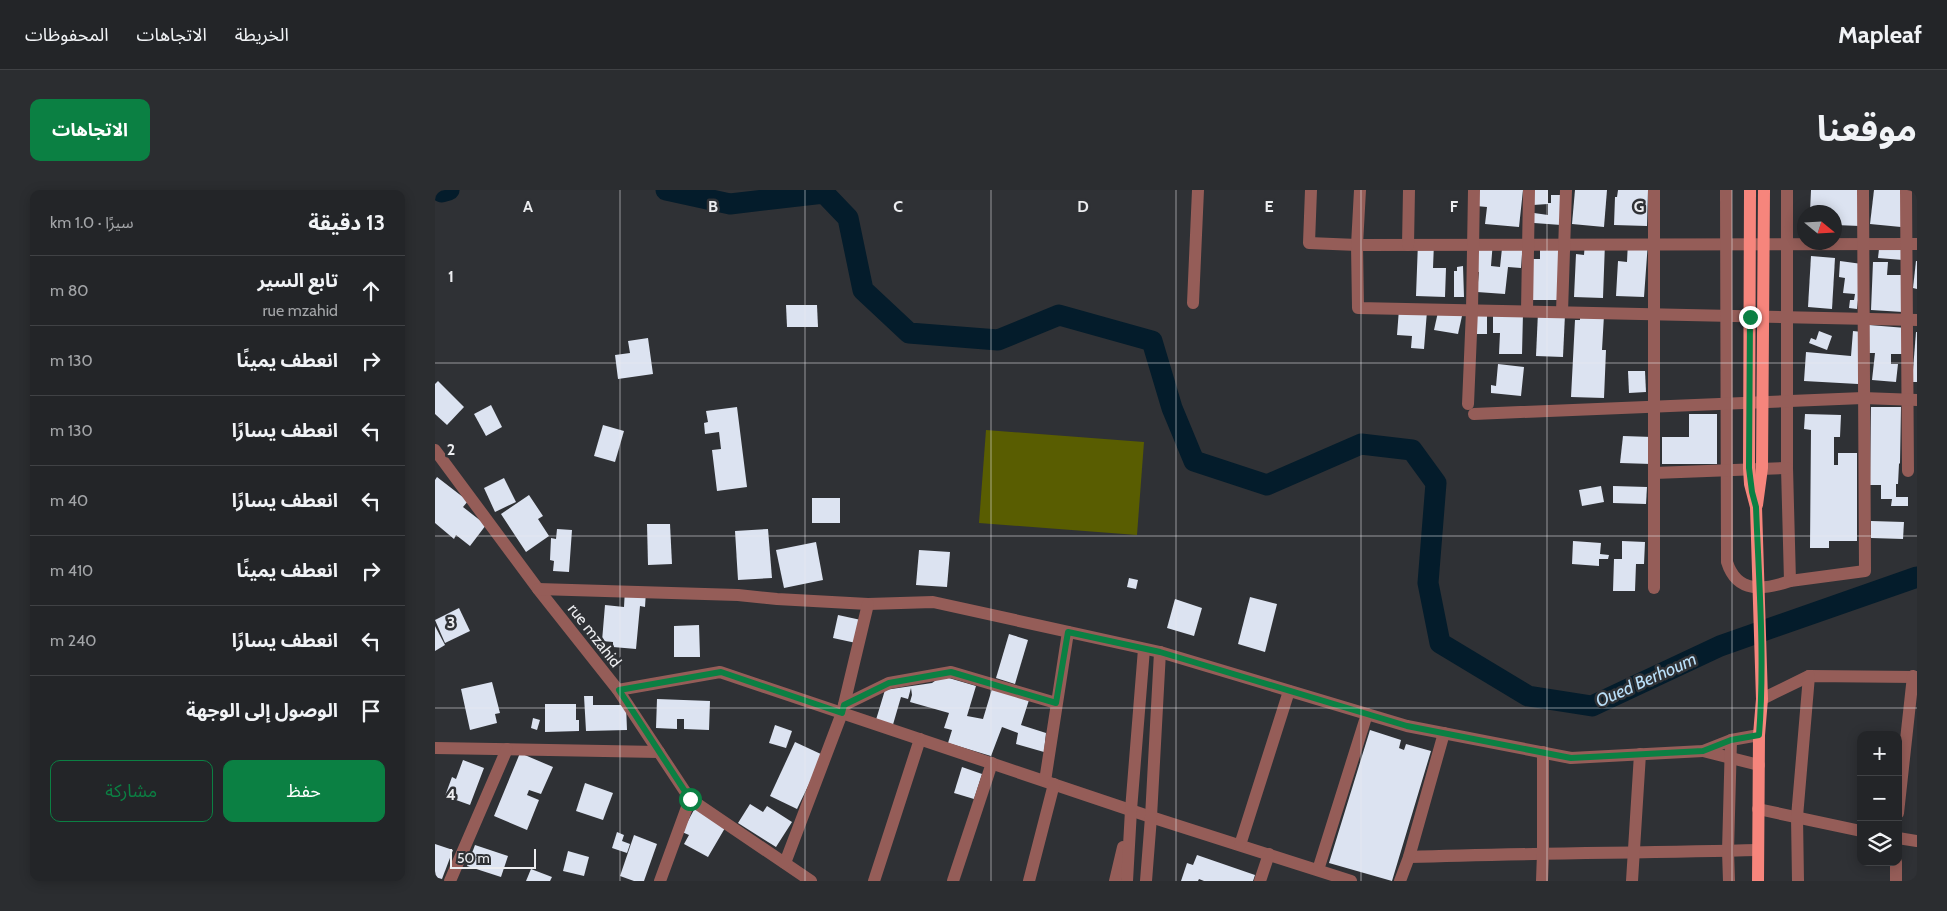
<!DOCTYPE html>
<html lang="ar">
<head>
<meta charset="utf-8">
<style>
  :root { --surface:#232528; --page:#2b2d30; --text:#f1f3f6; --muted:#a3a5a8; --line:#404245; --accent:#0b8043 }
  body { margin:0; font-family:Cabin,"Noto Sans Arabic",sans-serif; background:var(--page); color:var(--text); direction:rtl }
  .controls { position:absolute; right:15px; bottom:15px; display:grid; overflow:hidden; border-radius:10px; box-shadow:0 2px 12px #0003 }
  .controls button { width:45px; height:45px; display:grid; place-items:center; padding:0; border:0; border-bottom:1px solid var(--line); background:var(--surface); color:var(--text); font:25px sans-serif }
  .compass { position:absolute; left:1362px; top:15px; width:45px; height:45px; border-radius:50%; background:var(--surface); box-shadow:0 2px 12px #0003; rotate:108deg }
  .scale { position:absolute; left:15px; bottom:12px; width:86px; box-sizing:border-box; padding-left:5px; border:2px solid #ecedf0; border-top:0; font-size:14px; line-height:18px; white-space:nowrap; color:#ecedf0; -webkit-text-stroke:4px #2f3135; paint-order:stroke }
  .stop { position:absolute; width:15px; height:15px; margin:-11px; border:4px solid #0b8043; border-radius:50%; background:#fff }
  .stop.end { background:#0b8043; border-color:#fff; box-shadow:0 1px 5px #0008 }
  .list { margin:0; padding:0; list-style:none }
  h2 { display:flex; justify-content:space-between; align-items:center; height:65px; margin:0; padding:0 20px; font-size:21px }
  h2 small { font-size:16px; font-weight:400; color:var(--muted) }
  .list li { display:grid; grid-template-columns:32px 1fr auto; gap:15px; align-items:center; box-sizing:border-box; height:70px; padding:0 20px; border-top:1px solid var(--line) }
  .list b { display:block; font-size:19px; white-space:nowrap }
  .list p { margin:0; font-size:16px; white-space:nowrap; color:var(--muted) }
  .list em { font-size:16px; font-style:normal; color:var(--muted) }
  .actions { display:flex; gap:10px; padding:15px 20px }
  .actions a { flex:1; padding:11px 0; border:1px solid var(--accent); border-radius:10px; text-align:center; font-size:18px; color:var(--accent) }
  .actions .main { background:var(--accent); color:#fff }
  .icon { flex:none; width:28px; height:28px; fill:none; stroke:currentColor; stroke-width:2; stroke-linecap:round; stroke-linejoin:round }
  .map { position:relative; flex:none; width:1482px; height:691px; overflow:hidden; direction:ltr; border-radius:10px }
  header { display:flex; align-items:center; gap:30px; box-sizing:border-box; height:70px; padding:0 25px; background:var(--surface); border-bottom:1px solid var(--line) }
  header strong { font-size:24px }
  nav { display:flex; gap:28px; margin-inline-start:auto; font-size:18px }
  .intro { display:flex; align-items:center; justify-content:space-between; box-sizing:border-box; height:120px; padding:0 30px }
  h1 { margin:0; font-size:35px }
  .button { padding:12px 22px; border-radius:10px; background:var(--accent); color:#fff; font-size:18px; font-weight:700 }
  main { display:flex; gap:30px; padding:0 30px }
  aside { flex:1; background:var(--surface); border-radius:10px; box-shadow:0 2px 12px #0003 }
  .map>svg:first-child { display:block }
</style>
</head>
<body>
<header>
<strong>Mapleaf</strong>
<nav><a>الخريطة</a><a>الاتجاهات</a><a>المحفوظات</a></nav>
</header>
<div class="intro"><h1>موقعنا</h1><a class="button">الاتجاهات</a></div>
<main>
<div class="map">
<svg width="1482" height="691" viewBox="0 0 1482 691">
  <rect width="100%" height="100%" fill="#2f3135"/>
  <polygon fill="#595d01" points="551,240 709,252 702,345 544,333"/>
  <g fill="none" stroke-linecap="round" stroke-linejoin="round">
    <g stroke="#041c2b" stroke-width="21">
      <polyline points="3,0 7,2 14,0"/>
      <polyline points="231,0 295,14 389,3 413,28 428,100 474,143 563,150 624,125 717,151 737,218 759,271 832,295 926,254 977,260 1001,293 993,393 1005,453 1093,506 1157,516 1285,456 1482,387"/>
    </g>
  </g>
  <g fill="#dce3f1">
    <polygon points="1043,0 1088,0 1084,37 1050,34 1052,17 1041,16"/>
    <polygon points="1098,0 1113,0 1113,14 1098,15"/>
    <polygon points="1140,0 1172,0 1169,37 1137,34"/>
    <polygon points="1183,0 1213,0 1212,36 1179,35 1180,7 1182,7"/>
    <polygon points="1376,0 1426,0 1425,36 1400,35 1400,22 1375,22"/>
    <polygon points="1439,0 1470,0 1466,37 1435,34"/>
    <polygon points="1116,5 1127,5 1126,35 1099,33 1099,23 1113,25 1113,13 1116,13"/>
    <polygon points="1045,49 1058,51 1056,76 1065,77 1068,49 1088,51 1086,78 1073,77 1070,104 1042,102 1044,82 1041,82"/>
    <polygon points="1445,50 1469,51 1468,70 1443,68"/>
    <polygon points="1193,51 1213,52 1209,107 1181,106 1183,71 1192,72"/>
    <polygon points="983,52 999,53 998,78 1011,78 1010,107 981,106"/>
    <polygon points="1105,52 1128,52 1128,110 1098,110 1098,69 1105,69"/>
    <polygon points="1150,52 1170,53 1168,108 1139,107 1141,64 1149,65"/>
    <polygon points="1376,66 1400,68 1397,119 1373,117"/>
    <polygon points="1405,71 1427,74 1422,119 1414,118 1415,110 1419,110 1420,104 1408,103 1410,88 1404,87"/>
    <polygon points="1481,71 1482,71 1482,99 1478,98"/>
    <polygon points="1438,72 1453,72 1452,85 1470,85 1468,122 1436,120"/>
    <polygon points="1028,76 1029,107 1019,107 1019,81 1022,81 1022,77"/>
    <polygon points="351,115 382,115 383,137 352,137"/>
    <polygon points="964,119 992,121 989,159 976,158 977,146 962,145"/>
    <polygon points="1003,122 1027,126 1023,144 999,140"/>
    <polygon points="1058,122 1088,123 1087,164 1064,164 1065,143 1058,143"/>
    <polygon points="1103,122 1130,124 1128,167 1101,166"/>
    <rect x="1040" y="124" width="12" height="20"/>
    <polygon points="1145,124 1169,125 1167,160 1171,160 1169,208 1136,207 1140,130 1145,130"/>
    <polygon points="1434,135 1471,138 1468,164 1456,164 1456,174 1463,174 1461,192 1437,190 1440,163 1432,163"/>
    <polygon points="1384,141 1397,146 1392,160 1374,153 1376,148 1381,150"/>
    <polygon points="1418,141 1427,142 1423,194 1369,191 1371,162 1416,166"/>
    <polygon points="1481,142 1482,142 1482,192 1477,192"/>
    <polygon points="213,148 218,184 183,189 180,165 195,163 193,151"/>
    <polygon points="1063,174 1089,177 1086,206 1056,203 1056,195 1061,196"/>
    <polygon points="1193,181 1210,181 1211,202 1194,203"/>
    <polygon points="3,191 29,217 12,235 0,224 0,194"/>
    <polygon points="56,215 67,237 51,246 39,224"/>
    <polygon points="302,217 312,297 282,301 277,260 286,259 284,242 270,244 269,233 273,232 271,221"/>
    <polygon points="1436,217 1466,217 1465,273 1464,274 1463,294 1461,294 1461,307 1473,307 1473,316 1456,316 1457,309 1446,309 1446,295 1435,295"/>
    <polygon points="1254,224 1282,224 1282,274 1227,274 1227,247 1254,247"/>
    <polygon points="1370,224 1406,225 1405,247 1399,247 1399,275 1403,275 1403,263 1422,263 1422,351 1394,351 1394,358 1375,358 1376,240 1369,239"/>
    <polygon points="168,235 189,241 180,272 159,266"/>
    <polygon points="1188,246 1217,247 1216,274 1185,273"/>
    <polygon points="2,287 33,311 28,317 51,335 35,356 21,345 19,349 0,333 0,290"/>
    <polygon points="69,288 81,312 60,322 49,298"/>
    <polygon points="1166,296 1169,312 1147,316 1144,300"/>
    <polygon points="1178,296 1212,297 1211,314 1178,313"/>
    <polygon points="94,305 108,326 103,329 114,346 91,362 66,324"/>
    <rect x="377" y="308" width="28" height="25"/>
    <polygon points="1436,331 1469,332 1468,349 1436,348"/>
    <polygon points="212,334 235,334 237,374 213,375"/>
    <polygon points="122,339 137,340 134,382 118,381 119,371 115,370 116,348 121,349"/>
    <polygon points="333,339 337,388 303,390 300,341"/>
    <polygon points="1138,351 1166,353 1165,364 1174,365 1173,369 1164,369 1164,376 1137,374"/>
    <polygon points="1187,351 1210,352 1209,374 1201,374 1200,401 1178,401 1179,369 1187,369"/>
    <polygon points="381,352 388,390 349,398 341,360"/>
    <polygon points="484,360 515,362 512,397 481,395"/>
    <polygon points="694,388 703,390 701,399 692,397"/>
    <polygon points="190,399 211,401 210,417 205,416 201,459 178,457 178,452 167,451 170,415 189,417"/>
    <polygon points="815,407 842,414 830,462 803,454"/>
    <polygon points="740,409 767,418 759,446 732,438"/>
    <polygon points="24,418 35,441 10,453 0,430"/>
    <polygon points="403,425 426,430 421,453 398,448"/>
    <polygon points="264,435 265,467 239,467 239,436"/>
    <polygon points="0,436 10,455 0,461"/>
    <polygon points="574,444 593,450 580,494 561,488"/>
    <polygon points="507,486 541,496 532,526 548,529 557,499 594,510 586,535 611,543 609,562 581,554 583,543 567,537 556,566 513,553 517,540 509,538 514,523 475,512 477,505 476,498 473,509 466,507 457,538 440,533 450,500 497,493"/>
    <polygon points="57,492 65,523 60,524 62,533 35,540 26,499"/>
    <polygon points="149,506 158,506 158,515 191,515 192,540 151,541"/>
    <polygon points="222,509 275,511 274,540 249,539 249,529 242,529 242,539 221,538"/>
    <polygon points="110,514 141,514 141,530 144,530 144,541 110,542"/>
    <polygon points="98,528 105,530 102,540 96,538"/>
    <polygon points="340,535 357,541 351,558 334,553"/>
    <polygon points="935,540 966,550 964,558 969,560 971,554 996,561 957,691 894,673"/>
    <polygon points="360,552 388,565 362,619 335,606"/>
    <polygon points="85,563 118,577 106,604 94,600 92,605 104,610 92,640 59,626"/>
    <polygon points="28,570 49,578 35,615 10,606 17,587 21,589"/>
    <polygon points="527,577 547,584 539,609 519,603"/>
    <polygon points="150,593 178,603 168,630 141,621"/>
    <polygon points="315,614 328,622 332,616 357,632 341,657 303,633"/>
    <polygon points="260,618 290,638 273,667 249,654 254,645 247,642"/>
    <polygon points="182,642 189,645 187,651 195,654 192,663 177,658"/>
    <polygon points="199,645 222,654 209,691 199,691 185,686"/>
    <polygon points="0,654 18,660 7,689 0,687"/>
    <polygon points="40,655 73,666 66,687 32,676"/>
    <polygon points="133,661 154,667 149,686 128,681"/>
    <polygon points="762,665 820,685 818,691 769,691 764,689 763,691 746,691 752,673 758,675"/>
    <polygon points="96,679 117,687 115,691 91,691"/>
  </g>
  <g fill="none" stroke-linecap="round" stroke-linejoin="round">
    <g stroke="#955d58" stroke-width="12">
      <polyline points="876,0 874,53 922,55 1482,54"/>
      <polyline points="925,0 922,55 923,118 1482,130"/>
      <path d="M1291,0L1292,372C1302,404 1329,400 1355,391L1352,278V0"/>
      <polyline points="1471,0 1473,281"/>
      <polyline points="973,55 974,0"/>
      <polyline points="758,113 763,0"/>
      <polyline points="1092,121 1094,0"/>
      <polyline points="1127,122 1131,0"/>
      <polyline points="1033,214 1037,120 1039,0"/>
      <polyline points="1039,224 1428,208 1482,210"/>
      <polyline points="0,260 103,399 183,500 255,609 376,691"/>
      <polyline points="1219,283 1352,278"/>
      <polyline points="1355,391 1430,381 1428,0"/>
      <polyline points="1219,398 1219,0"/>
      <polyline points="103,399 303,405 342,409 433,414 498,412 725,462 972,536 1136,568 1268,561 1296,550 1324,545"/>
      <polyline points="183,500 285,482 716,627 916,691"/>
      <polyline points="1327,509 1374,486 1482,487"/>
      <polyline points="409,515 454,493 516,482 621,513"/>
      <polyline points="0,558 224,562"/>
      <polyline points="1268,561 1324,575"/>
      <polyline points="610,591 633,442"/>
      <polyline points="1323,619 1426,641"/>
      <polyline points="1463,623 1478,486"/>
      <polyline points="1463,648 1482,651"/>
      <polyline points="805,655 854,501"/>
      <path d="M974,667C1091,663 1207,663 1323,660"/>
      <polyline points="1461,672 1461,691"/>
      <polyline points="350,673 407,523 433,414"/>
      <polyline points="883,680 932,524"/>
      <polyline points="15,691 72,559"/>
      <polyline points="225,691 255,609"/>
      <polyline points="439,691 485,549"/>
      <polyline points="518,691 557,573"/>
      <polyline points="594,691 619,594"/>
      <polyline points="680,691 688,657"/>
      <polyline points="692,691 696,620 709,459"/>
      <polyline points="711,691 716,627 725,462"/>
      <polyline points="825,691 834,664"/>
      <polyline points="965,691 974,667 1009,543"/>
      <polyline points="1107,691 1108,663 1108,562"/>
      <polyline points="1197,691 1205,564"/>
      <polyline points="1294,691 1293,661 1296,550"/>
      <polyline points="1363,691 1362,627 1374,486"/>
    </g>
    <g stroke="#f6857c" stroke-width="12">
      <polyline points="1315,0 1314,278 1315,294 1321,317 1327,509 1324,545 1323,691"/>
      <polyline points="1322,315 1327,278 1329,0"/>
    </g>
  </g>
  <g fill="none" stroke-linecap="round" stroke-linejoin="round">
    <path stroke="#0b8043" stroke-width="6" d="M255,609L184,500L286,482L407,523L409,515L454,493L516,482L621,513L633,442L725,462L972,536L1136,568L1268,561L1296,550L1324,545C1330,469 1324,393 1321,317L1317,302L1314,278L1315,127"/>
  </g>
  <path fill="none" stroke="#ecedf0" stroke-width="1" stroke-opacity="0.55" d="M185,0V691M370,0V691M556,0V691M741,0V691M926,0V691M1112,0V691M1297,0V691M0,173H1482M0,346H1482M0,518H1482"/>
  <g text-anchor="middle" stroke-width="5" stroke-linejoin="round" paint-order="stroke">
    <g font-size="16" fill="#ecedf0" stroke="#2f3135">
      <text transform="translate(160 445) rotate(52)" y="6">rue mzahid</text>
    </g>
    <g font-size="18" font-style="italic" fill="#b9dff9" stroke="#2f3135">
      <text transform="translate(1211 490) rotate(-24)" y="6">Oued Berhoum</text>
    </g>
  </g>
  <g font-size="16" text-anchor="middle" font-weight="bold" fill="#ecedf0" stroke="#2f3135" stroke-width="5" stroke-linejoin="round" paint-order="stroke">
    <text x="93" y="22">A</text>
    <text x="278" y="22">B</text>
    <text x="463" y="22">C</text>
    <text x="648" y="22">D</text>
    <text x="834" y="22">E</text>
    <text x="1019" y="22">F</text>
    <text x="1204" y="22">G</text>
    <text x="16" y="92">1</text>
    <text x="16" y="265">2</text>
    <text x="16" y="438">3</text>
    <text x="16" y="610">4</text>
  </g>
</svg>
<div class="controls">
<button>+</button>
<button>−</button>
<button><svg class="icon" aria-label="layers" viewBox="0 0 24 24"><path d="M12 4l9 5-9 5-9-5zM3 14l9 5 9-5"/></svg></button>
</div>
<svg class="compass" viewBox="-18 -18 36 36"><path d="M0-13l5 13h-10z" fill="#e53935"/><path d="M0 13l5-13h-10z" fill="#a3a5a8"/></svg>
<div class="scale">50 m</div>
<div class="stop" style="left:255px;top:609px"></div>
<div class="stop end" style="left:1315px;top:127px"></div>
</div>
<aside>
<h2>13 دقيقة<small>سيرًا · 1.0 km</small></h2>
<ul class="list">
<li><svg class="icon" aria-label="ahead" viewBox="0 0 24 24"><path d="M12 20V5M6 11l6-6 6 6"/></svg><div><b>تابع السير</b><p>rue mzahid</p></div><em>80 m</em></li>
<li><svg class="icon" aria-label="right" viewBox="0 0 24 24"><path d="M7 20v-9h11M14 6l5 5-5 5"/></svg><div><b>انعطف يمينًا</b></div><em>130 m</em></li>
<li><svg class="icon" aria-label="left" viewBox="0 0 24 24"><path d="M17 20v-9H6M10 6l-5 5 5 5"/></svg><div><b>انعطف يسارًا</b></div><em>130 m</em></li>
<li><svg class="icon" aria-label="left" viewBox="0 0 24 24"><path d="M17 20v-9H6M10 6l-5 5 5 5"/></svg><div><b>انعطف يسارًا</b></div><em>40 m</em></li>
<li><svg class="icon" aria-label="right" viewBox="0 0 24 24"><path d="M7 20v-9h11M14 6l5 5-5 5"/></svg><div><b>انعطف يمينًا</b></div><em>410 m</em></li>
<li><svg class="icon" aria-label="left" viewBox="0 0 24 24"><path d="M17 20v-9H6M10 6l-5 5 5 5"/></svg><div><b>انعطف يسارًا</b></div><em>240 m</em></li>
<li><svg class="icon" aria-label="arrive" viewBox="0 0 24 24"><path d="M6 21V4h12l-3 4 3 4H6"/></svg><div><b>الوصول إلى الوجهة</b></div></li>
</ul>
<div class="actions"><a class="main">حفظ</a><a>مشاركة</a></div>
</aside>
</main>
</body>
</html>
